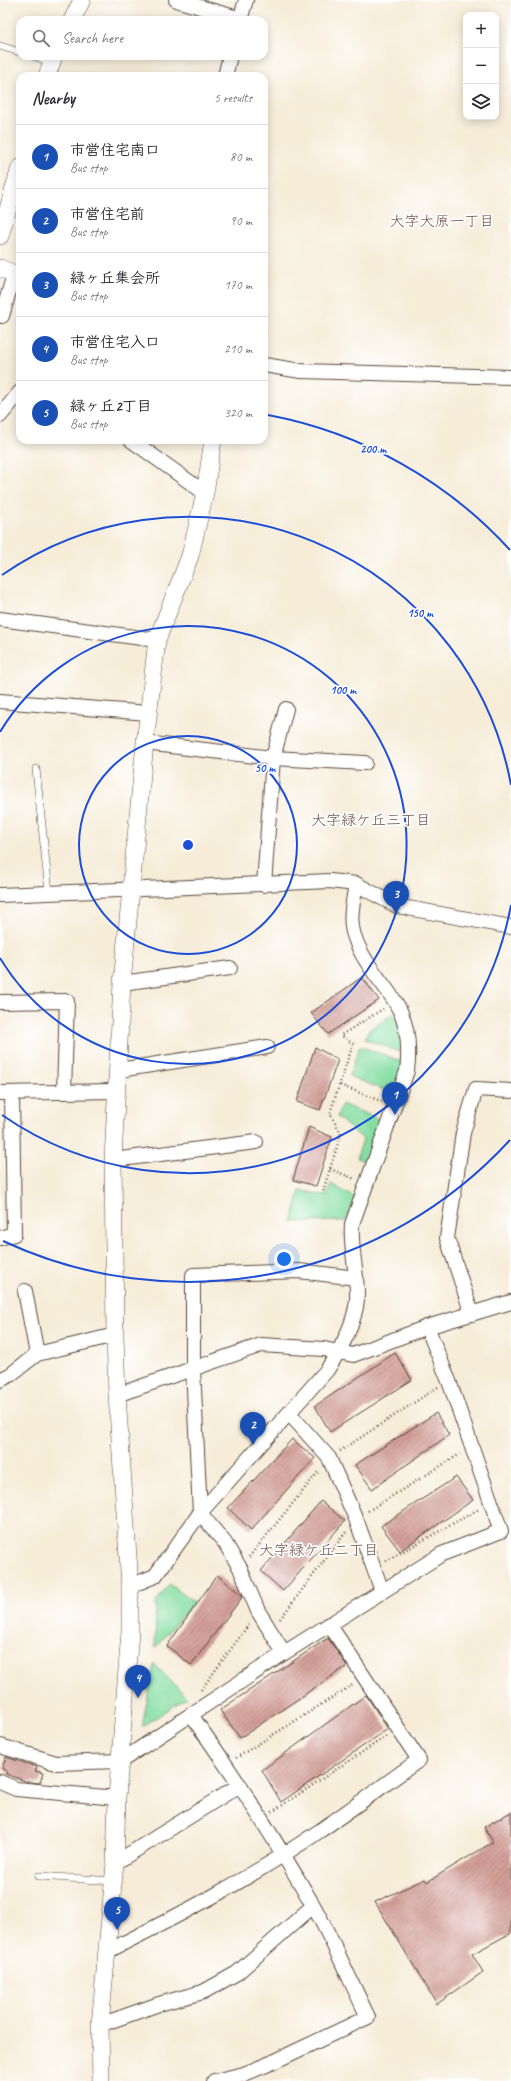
<!DOCTYPE html>
<html lang="en">
<head>
<meta charset="utf-8">
<style>
  :root { --surface:#fff; --page:#f2f2f3; --text:#2b2b33; --muted:#7c7c81; --line:#e1e1e2; --accent:#c8321e }
  body { margin:0; font-family:Caveat,"Klee One",sans-serif; background:var(--page); color:var(--text) }
  .controls { position:absolute; right:12px; top:12px; display:grid; overflow:hidden; border-radius:8px; box-shadow:0 2px 10px #0003 }
  .controls button { width:36px; height:36px; display:grid; place-items:center; padding:0; border:0; border-bottom:1px solid var(--line); background:var(--surface); color:var(--text); font:20px sans-serif }
  .you { position:absolute; left:284px; top:1259px; width:14px; height:14px; margin:-10px; border:3px solid #fff; border-radius:50%; background:#1a73e8; box-shadow:0 0 0 6px #1a73e833 }
  .badge { display:grid; place-items:center; width:26px; height:26px; border-radius:50%; background:var(--accent); color:#fff; font-size:13px; font-weight:700 }
  .pin { position:absolute; translate:-50% -33px; filter:drop-shadow(0 1px 2px #0008) }
  .pin::after { content:''; position:absolute; top:21px; width:14px; height:12px; background:inherit; clip-path:polygon(0 0,100% 0,50% 100%) }
  .list { margin:0; padding:0; list-style:none }
  h2 { display:flex; justify-content:space-between; align-items:center; height:52px; margin:0; padding:0 16px; font-size:17px }
  h2 small { font-size:13px; font-weight:400; color:var(--muted) }
  .list li { display:grid; grid-template-columns:26px 1fr auto; gap:12px; align-items:center; box-sizing:border-box; height:64px; padding:0 16px; border-top:1px solid var(--line) }
  .list b { display:block; font-size:15px; white-space:nowrap }
  .list p { margin:0; font-size:13px; white-space:nowrap; color:var(--muted) }
  .list em { font-size:13px; font-style:normal; color:var(--muted) }
  .icon { flex:none; width:22px; height:22px; fill:none; stroke:currentColor; stroke-width:2; stroke-linecap:round; stroke-linejoin:round }
  .map { position:relative; flex:none; width:511px; height:2081px; overflow:hidden }
  .search { position:absolute; background:var(--surface); box-shadow:0 2px 10px #0003; left:16px; top:16px; width:252px; height:44px; display:flex; align-items:center; gap:10px; box-sizing:border-box; padding:0 14px; border-radius:12px; color:var(--muted); font-size:15px }
  .panel { position:absolute; background:var(--surface); box-shadow:0 2px 10px #0003; left:16px; top:72px; width:252px; height:372px; border-radius:12px }
  .map>svg:first-child { display:block }
</style>
</head>
<body>
<div class="map">
<svg width="511" height="2081" viewBox="0 0 511 2081">
  <defs>
    <pattern id="building-hatch" width="6" height="6" patternUnits="userSpaceOnUse"><rect width="6" height="6" fill="#d39e97"/><path d="M-1 1l2-2M0 6l6-6M5 7l2-2" fill="none" stroke="#ac817b"/></pattern>
  </defs>
  <rect width="100%" height="100%" fill="#fff"/>
  <filter id="ink" filterUnits="userSpaceOnUse"><feTurbulence type="fractalNoise" baseFrequency=".025" numOctaves="2"/><feDisplacementMap in="SourceGraphic" scale="8" xChannelSelector="R" yChannelSelector="G"/><feConvolveMatrix kernelMatrix="1 2 1 2 8 2 1 2 1" color-interpolation-filters="sRGB"/></filter>
  <filter id="wash" filterUnits="userSpaceOnUse"><feTurbulence type="fractalNoise" baseFrequency=".012" numOctaves="4" result="noise"/><feDisplacementMap in="SourceGraphic" scale="16" xChannelSelector="R" yChannelSelector="G"/><feGaussianBlur stdDeviation="0.9" result="paint"/><feColorMatrix in="noise" values="0 0 0 0 0 0 0 0 0 0 0 0 0 0 0 0 0 1.4 0 .05"/><feComposite in="paint" operator="in"/></filter>
  <g filter="url(#wash)">
    <rect width="100%" height="100%" fill="#f6ecd8"/>
    <g fill="#85dea3" stroke="#608460">
      <polygon points="394,1013 401,1032 405,1054 365,1039 368,1031"/>
      <polygon points="360,1046 403,1062 396,1095 349,1076"/>
      <polygon points="342,1104 386,1122 371,1165 357,1158 363,1139 337,1117"/>
      <polygon points="331,1184 355,1198 346,1221 292,1222 300,1190 326,1196"/>
      <polygon points="169,1584 194,1602 155,1648 156,1602"/>
      <polygon points="154,1664 187,1697 142,1727"/>
    </g>
    <g id="blocks">
      <g fill="url(#building-hatch)">
        <polygon points="362,977 379,1000 328,1034 311,1013"/>
        <polygon points="315,1047 338,1060 320,1110 297,1102"/>
        <polygon points="309,1127 332,1137 316,1186 293,1180"/>
        <polygon points="395,1353 412,1380 330,1432 315,1406"/>
        <polygon points="436,1413 449,1435 372,1489 355,1465"/>
        <polygon points="292,1439 315,1458 251,1530 228,1508"/>
        <polygon points="456,1477 473,1500 400,1551 381,1526"/>
        <polygon points="321,1501 345,1521 283,1591 261,1571"/>
        <polygon points="217,1575 243,1596 191,1665 167,1646"/>
        <polygon points="328,1638 347,1666 240,1738 220,1710"/>
        <polygon points="366,1695 388,1729 281,1802 262,1770"/>
        <polygon points="6,1757 37,1767 35,1771 43,1773 40,1783 28,1782 6,1774 7,1771 2,1769"/>
        <polygon points="511,1812 511,1933 472,1954 483,1972 437,2004 375,1902 425,1879 427,1882 493,1842 484,1827"/>
      </g>
    </g>
  </g>
  <g filter="url(#ink)">
    <use href="#blocks" fill-opacity="0" stroke="#57473a" stroke-width="1"/>
    <g fill="none" stroke-linecap="round" stroke-linejoin="round">
      <g stroke="#57473a" stroke-width="8">
        <g id="service">
          <polyline points="0,46 20,52"/>
          <polyline points="33,56 51,62"/>
          <polyline points="36,769 49,892"/>
          <polyline points="39,1876 113,1881"/>
        </g>
      </g>
      <g stroke="#57473a" stroke-width="16">
        <g id="minor">
          <polyline points="176,0 241,19"/>
          <polyline points="240,20 246,0"/>
          <polyline points="225,76 230,56"/>
          <polyline points="0,315 2,316 14,274"/>
          <polyline points="264,365 301,371 511,377"/>
          <polyline points="0,416 20,392"/>
          <polyline points="131,440 205,493"/>
          <polyline points="0,619 157,640"/>
          <polyline points="0,701 148,713"/>
          <polyline points="145,743 273,758 365,763"/>
          <polyline points="264,885 273,758 286,709"/>
          <polyline points="0,895 330,881 356,884 397,906 511,927"/>
          <polyline points="122,983 230,968"/>
          <polyline points="0,1002 67,1001 64,1092"/>
          <polyline points="119,1070 267,1047"/>
          <polyline points="0,1093 116,1091"/>
          <polyline points="113,1160 256,1142"/>
          <polyline points="0,1238 14,1234 12,1093"/>
          <polyline points="25,1291 37,1354"/>
          <polyline points="472,1314 447,1238 463,1133 476,1089 511,1091"/>
          <polyline points="0,1380 10,1375 37,1354 115,1335"/>
          <polyline points="117,1395 261,1345 324,1349 353,1355 427,1327 511,1302"/>
          <polyline points="289,1413 329,1458 356,1519 382,1591"/>
          <path d="M130,1586L155,1576L200,1513L327,1370C341,1349 355,1324 357,1299C358,1274 350,1249 352,1224L407,1071C410,1047 408,1021 394,1000C381,980 363,962 355,938C348,921 353,902 356,884"/>
          <polyline points="284,1653 258,1611 240,1568 225,1543 200,1513 193,1368 193,1275 299,1271 356,1278"/>
          <path d="M191,1715C235,1776 275,1839 313,1905C333,1941 350,1980 368,2017L271,2063L244,2074L214,2081"/>
          <polyline points="0,1746 56,1763 121,1761 284,1653 442,1554 501,1531 449,1381 427,1327"/>
          <polyline points="0,1782 16,1789 117,1798"/>
          <polyline points="115,1863 240,1785"/>
          <path d="M106,1952C178,1916 251,1878 318,1832C352,1809 385,1784 419,1760L329,1624"/>
          <polyline points="100,2025 159,2004 203,1992 237,1973 313,1906"/>
        </g>
      </g>
      <g stroke="#57473a" stroke-width="18">
        <g id="tertiary">
          <polyline points="72,20 82,0"/>
          <polyline points="47,76 54,56"/>
          <polyline points="0,236 20,168"/>
          <polyline points="0,268 20,276"/>
          <polyline points="101,2081 100,2025 115,1863 117,1798 130,1631 130,1586 117,1395 115,1335 113,1160 122,983 145,743 157,640 190,556 205,493 213,440"/>
        </g>
      </g>
      <g stroke="#57473a" stroke-width="2.5" stroke-dasharray="1 3" stroke-linecap="butt">
        <polyline points="340,1085 383,1102"/>
        <polyline points="330,1169 355,1179"/>
        <polyline points="323,1191 341,1134 330,1113 353,1044 341,1035 383,1009"/>
        <polyline points="340,1451 438,1387"/>
        <polyline points="368,1511 460,1454"/>
        <polyline points="249,1557 319,1471"/>
        <polyline points="386,1561 479,1509"/>
        <polyline points="280,1619 346,1532"/>
        <polyline points="201,1690 250,1623"/>
        <polyline points="236,1758 354,1684"/>
        <polyline points="272,1812 388,1735"/>
      </g>
      <use href="#service" stroke="#fff" stroke-width="7"/>
      <use href="#minor" stroke="#fff" stroke-width="14"/>
      <use href="#tertiary" stroke="#fff" stroke-width="17"/>
    </g>
  </g>
  <g fill="none" stroke="#1d4ed8" stroke-width="2">
    <circle cx="188" cy="845" r="109"/>
    <path d="M0 732A219 219 0 1 1 0 958"/>
    <path d="M511 905A328 328 0 0 1 2 1115M2 575A328 328 0 0 1 511 785"/>
    <path d="M510 1140A437 437 0 0 1 3 1241M268 415A437 437 0 0 1 510 550"/>
  </g>
  <g text-anchor="middle" stroke-width="3.5" stroke-linejoin="round" paint-order="stroke">
    <g font-size="15" fill="#705348" stroke="#fff">
      <text x="442" y="226">大字大原一丁目</text>
      <text x="371" y="825">大字緑ケ丘三丁目</text>
      <text x="319" y="1555">大字緑ケ丘二丁目</text>
    </g>
  </g>
  <circle cx="188" cy="845" r="6" fill="#1d4ed8" stroke="#fff" stroke-width="2"/>
  <g font-size="12" text-anchor="middle" font-weight="bold" fill="#1d4ed8" stroke="#fff" stroke-width="3.5" stroke-linejoin="round" paint-order="stroke">
    <text x="373" y="453">200 m</text>
    <text x="420" y="617">150 m</text>
    <text x="343" y="694">100 m</text>
    <text x="265" y="772">50 m</text>
  </g>
</svg>
<div class="controls">
<button>+</button>
<button>−</button>
<button><svg class="icon" aria-label="layers" viewBox="0 0 24 24"><path d="M12 4l9 5-9 5-9-5zM3 14l9 5 9-5"/></svg></button>
</div>
<div class="you"></div>
<div class="pin badge" style="left:395px;top:1115px;background:#1a4fb4">1</div>
<div class="pin badge" style="left:253px;top:1445px;background:#1a4fb4">2</div>
<div class="pin badge" style="left:396px;top:914px;background:#1a4fb4">3</div>
<div class="pin badge" style="left:138px;top:1698px;background:#1a4fb4">4</div>
<div class="pin badge" style="left:117px;top:1930px;background:#1a4fb4">5</div>
<div class="search"><svg class="icon" aria-label="search" viewBox="0 0 24 24"><circle cx="10" cy="10" r="6"/><path d="M15 15l6 6"/></svg>Search here</div>
<section class="panel">
<h2>Nearby<small>5 results</small></h2>
<ul class="list">
<li><span class="badge" style="background:#1a4fb4">1</span><div><b>市営住宅南口</b><p>Bus stop</p></div><em>80 m</em></li>
<li><span class="badge" style="background:#1a4fb4">2</span><div><b>市営住宅前</b><p>Bus stop</p></div><em>90 m</em></li>
<li><span class="badge" style="background:#1a4fb4">3</span><div><b>緑ヶ丘集会所</b><p>Bus stop</p></div><em>170 m</em></li>
<li><span class="badge" style="background:#1a4fb4">4</span><div><b>市営住宅入口</b><p>Bus stop</p></div><em>210 m</em></li>
<li><span class="badge" style="background:#1a4fb4">5</span><div><b>緑ヶ丘2丁目</b><p>Bus stop</p></div><em>320 m</em></li>
</ul>
</section>
</div>
</body>
</html>
